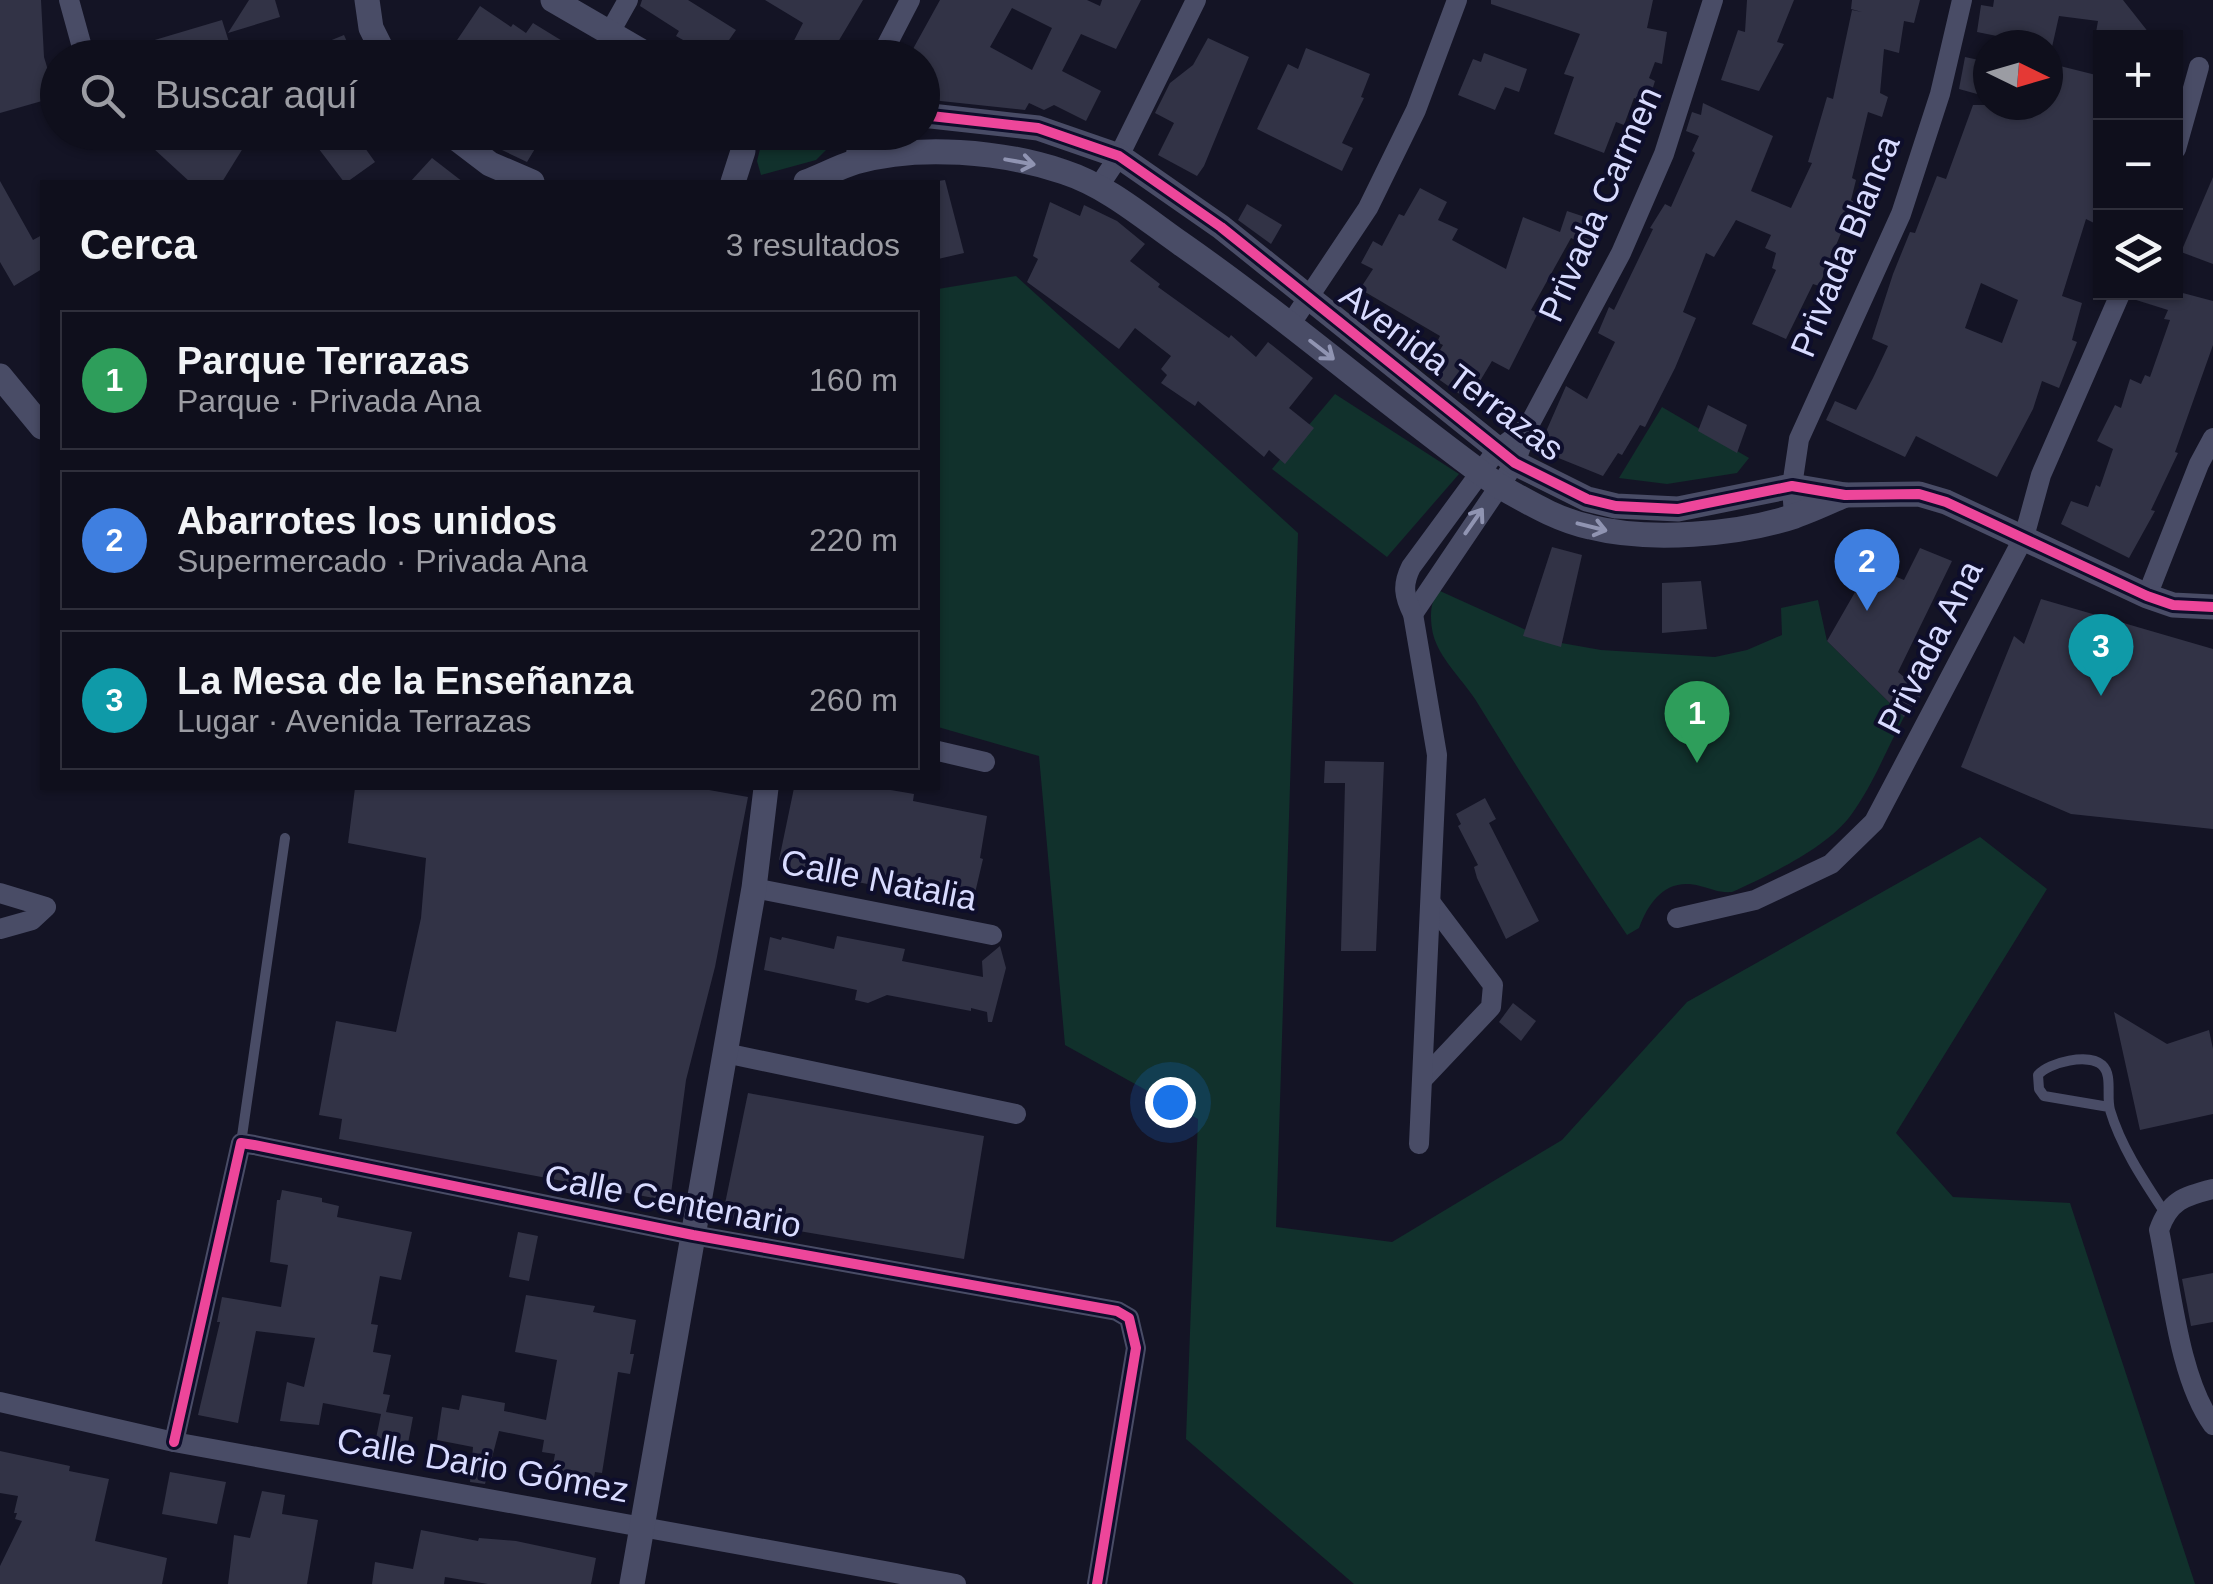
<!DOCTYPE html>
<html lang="es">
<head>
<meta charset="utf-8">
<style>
  :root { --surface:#0f0f1c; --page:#181825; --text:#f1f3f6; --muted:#9b9ca3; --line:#2f2f3b; --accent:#9395b3 }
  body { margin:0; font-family:Arial,sans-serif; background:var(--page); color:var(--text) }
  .controls { position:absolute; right:30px; top:30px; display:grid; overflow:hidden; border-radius:0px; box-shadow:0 2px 8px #0004 }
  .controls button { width:90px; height:90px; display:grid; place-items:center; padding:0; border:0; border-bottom:2px solid var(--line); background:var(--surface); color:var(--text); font:50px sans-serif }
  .compass { position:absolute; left:1973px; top:30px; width:90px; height:90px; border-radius:50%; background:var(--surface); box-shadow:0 2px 8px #0004; rotate:95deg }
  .you { position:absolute; left:1170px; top:1102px; width:35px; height:35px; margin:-25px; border:8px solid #fff; border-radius:50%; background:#1a73e8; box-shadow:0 0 0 15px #1a73e833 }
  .badge { display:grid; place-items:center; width:65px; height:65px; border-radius:50%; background:var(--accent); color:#fff; font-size:32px; font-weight:700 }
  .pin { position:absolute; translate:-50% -82px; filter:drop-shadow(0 2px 5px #0008) }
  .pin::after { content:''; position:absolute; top:52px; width:35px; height:30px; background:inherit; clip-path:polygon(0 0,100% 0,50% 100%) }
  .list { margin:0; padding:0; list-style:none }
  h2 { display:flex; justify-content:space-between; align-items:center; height:130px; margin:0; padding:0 40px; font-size:42px }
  h2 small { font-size:32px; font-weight:400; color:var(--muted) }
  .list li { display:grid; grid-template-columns:65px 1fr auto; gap:30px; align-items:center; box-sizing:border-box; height:140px; margin:0 20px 20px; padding:0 20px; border:2px solid var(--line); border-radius:0px }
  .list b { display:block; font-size:38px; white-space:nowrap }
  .list p { margin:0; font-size:32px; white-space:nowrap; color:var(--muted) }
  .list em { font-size:32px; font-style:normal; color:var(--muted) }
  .icon { flex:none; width:55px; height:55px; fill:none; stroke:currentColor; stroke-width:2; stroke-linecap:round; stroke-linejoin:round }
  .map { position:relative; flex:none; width:2213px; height:1584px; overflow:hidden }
  .search { position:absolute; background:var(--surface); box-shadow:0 2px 8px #0004; left:40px; top:40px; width:900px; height:110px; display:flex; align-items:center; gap:25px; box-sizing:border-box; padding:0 35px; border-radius:55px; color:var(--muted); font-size:38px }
  .panel { position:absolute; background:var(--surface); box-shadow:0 2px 8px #0004; left:40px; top:180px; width:900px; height:610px; border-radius:0px }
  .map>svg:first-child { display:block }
</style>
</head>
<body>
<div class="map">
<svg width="2213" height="1584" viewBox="0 0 2213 1584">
  <rect width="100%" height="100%" fill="#141425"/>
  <g fill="#11312c">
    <polygon points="764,133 764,132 843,133 816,160 761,175 757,161"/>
    <polygon points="1016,276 1298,533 1276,1227 1392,1242 1562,1140 1687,1002 1980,837 2047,889 1896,1133 1953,1197 2070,1203 2195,1584 1354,1584 1186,1439 1198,1119 1065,1045 1039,756 938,727 938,289"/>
    <polygon points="1335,394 1459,474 1387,557 1272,469"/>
    <polygon points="1662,407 1749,458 1737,473 1667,484 1619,478"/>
    <path d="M1440,591L1550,641L1601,650L1715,657L1747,650L1782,635L1781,608L1818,600L1827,641L1904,717C1886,750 1873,785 1851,815C1827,848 1769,875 1732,892C1719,893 1712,889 1700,886C1667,877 1649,901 1639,928L1627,935C1574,857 1524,779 1475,699C1462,679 1439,658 1433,634C1430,620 1429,600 1440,591Z"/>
  </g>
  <g fill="#323346" fill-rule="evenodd">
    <polygon points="0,0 41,0 44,57 56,97 0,113"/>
    <polygon points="249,0 275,0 280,17 228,33"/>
    <polygon points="642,0 688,0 736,30 720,53 702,44 699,49 676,36 679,31 640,6"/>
    <polygon points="765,0 863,0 838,42 864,58 785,58 803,23"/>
    <path d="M940,0H1087L1100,6L1102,0H1141L1116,49L1081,34L1062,71L1101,91L1086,121L1054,105L1044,110L1029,103L1025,110L922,99V58H908ZM1012,8L1052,28L1032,70L990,47Z"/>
    <polygon points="1491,0 1653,0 1647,28 1667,32 1662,64 1655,62 1649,78 1655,81 1648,103 1634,98 1624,125 1616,122 1604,153 1554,134 1574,77 1564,74 1580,34 1491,4"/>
    <polygon points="1747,0 1794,0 1777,42 1784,44 1759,91 1721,80 1738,30 1745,32"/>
    <polygon points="1852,0 1920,0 1914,23 1904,21 1899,53 1884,49 1880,93 1888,97 1882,117 1868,112 1852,178 1856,180 1851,200 1854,202 1819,286 1813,284 1786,339 1752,324 1776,270 1772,268 1776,253 1765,248 1771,235 1736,220 1714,257 1706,253 1683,312 1696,318 1675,368 1645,427 1640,425 1622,455 1618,453 1603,476 1556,457 1558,453 1541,443 1566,386 1587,399 1615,342 1598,333 1609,307 1614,310 1653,229 1650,228 1665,204 1671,207 1695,153 1692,151 1699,136 1686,131 1692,112 1701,115 1703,103 1773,136 1751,191 1791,208 1812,163 1808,162 1827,97 1833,99 1852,10 1862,12 1851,9"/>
    <polygon points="1994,0 2123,0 2153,38 2095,38 2098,21 2059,16 2052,47 1977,32 1981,5 1993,7"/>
    <polygon points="480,6 511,27 513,24 526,33 533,23 590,58 445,58"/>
    <polygon points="222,20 234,58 122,58 121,50"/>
    <polygon points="344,35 354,58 290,58 290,57"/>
    <polygon points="1208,38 1249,57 1204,166 1197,176 1158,155 1174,123 1155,113 1170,83 1193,65"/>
    <polygon points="1306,48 1370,74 1361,97 1364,98 1342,143 1353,148 1342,171 1257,129 1288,64 1298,69"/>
    <polygon points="1484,53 1527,69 1519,92 1505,87 1495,110 1458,95 1473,59 1481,62"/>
    <polygon points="1965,57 1988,62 1988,97 1959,89"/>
    <path d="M2048,63L2100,76V226L2086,219L2062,296L2082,303L2072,340L2077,342L2059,388L2042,381L2033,409L1997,477L1916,436L1905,457L1826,420L1835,401L1856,410L1873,378L1888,346L1872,339L1893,274L1910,232L1915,233L1937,176L1946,179L1973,105H2048ZM1981,283L2018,300L2002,343L1965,328Z"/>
    <polygon points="164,132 253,132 222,182 190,182 153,148"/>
    <polygon points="306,132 386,132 365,148 375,162 347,182 344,182"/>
    <polygon points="479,132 545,132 527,162 502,150"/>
    <polygon points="432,158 463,182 410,182"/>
    <polygon points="2213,177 2213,264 2181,252"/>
    <polygon points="945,180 964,253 938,259 938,181"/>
    <polygon points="0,181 33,240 42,235 42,269 14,286 0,262"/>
    <polygon points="1420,188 1447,202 1438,220 1458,229 1452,240 1506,269 1523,217 1560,232 1567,211 1600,222 1589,246 1571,238 1531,310 1538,313 1509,370 1492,361 1471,396 1463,392 1461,395 1427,371 1443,345 1437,342 1440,336 1360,289 1373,269 1361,263 1373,241 1382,246 1399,214 1404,216"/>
    <polygon points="1050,202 1080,216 1084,205 1117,221 1145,244 1130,261 1160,284 1158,287 1229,338 1231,335 1256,357 1268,342 1313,378 1289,408 1314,428 1285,464 1269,450 1264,457 1198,401 1195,406 1161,383 1167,375 1161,369 1171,356 1135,328 1119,349 1027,282 1038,259 1033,256"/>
    <polygon points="1247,204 1282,225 1271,244 1238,220"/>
    <polygon points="2134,292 2179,292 2213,301 2213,345 2175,452 2178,453 2151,510 2155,511 2129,558 2061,524 2071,501 2088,507 2096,485 2100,487 2113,449 2097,441 2115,405 2121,408 2130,379 2141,384 2145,375 2150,377 2170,320 2164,319 2168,310 2133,299"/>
    <polygon points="1708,405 1747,425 1737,453 1698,431"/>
    <polygon points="1552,547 1582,555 1561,647 1523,636"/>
    <polygon points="1920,548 1952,561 1898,672 1923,693 1904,717 1827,641 1870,566 1904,580"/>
    <polygon points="1701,581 1707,629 1662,633 1662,583"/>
    <polygon points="2041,599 2213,649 2213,829 2071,814 1961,767 2014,636 2024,644"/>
    <polygon points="1325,761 1384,762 1376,951 1341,951 1345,783 1324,783"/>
    <polygon points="355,788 698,788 748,797 715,967 686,1080 670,1201 339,1139 342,1119 319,1115 336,1021 396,1032 421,918 426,858 348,843"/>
    <polygon points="794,788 879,788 914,794 913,801 987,816 980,858 983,859 975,893 960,893 948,900 782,867 783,861 779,860"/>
    <polygon points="1485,798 1496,819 1489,823 1539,921 1506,939 1477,878 1474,867 1478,865 1458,826 1461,824 1456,814"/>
    <polygon points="837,936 905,949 902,961 983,977 982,961 1000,946 1006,968 992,1022 988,1022 987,1012 971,1008 971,1011 887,995 868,1003 855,1000 857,990 764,970 770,937 781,940 782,937 834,949"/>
    <polygon points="1513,1003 1536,1021 1521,1041 1499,1022"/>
    <polygon points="2114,1012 2167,1044 2209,1030 2213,1049 2213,1114 2140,1130"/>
    <polygon points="748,1093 984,1136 964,1259 722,1218"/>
    <polygon points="282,1190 322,1198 322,1202 339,1206 337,1217 412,1232 401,1280 380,1276 371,1324 378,1325 373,1352 391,1355 383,1394 390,1395 386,1412 413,1417 406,1454 374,1448 381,1414 323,1403 319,1425 280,1421 287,1382 304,1387 315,1338 256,1331 238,1423 198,1415 220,1322 217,1322 222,1297 281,1307 288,1265 270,1262 277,1200 280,1200"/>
    <polygon points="518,1232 538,1236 529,1281 509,1277"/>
    <polygon points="2213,1273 2213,1322 2191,1326 2182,1279"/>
    <polygon points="526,1295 595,1306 593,1312 636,1320 630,1354 634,1354 630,1374 618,1372 602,1473 595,1472 592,1489 559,1483 563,1466 553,1465 555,1454 542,1452 544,1440 499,1431 485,1484 470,1482 473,1447 437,1440 442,1407 459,1410 462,1395 505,1403 504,1411 546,1420 557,1360 515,1352"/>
    <polygon points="0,1451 70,1466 69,1471 109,1479 95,1541 167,1558 162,1584 0,1584 0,1566 22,1521 15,1519 17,1513 14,1513 18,1496 0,1493"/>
    <polygon points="170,1472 226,1482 217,1524 162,1514"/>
    <polygon points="262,1491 285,1495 282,1514 318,1520 307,1584 228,1584 234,1535 250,1538"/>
    <polygon points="421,1530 478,1541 479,1538 516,1541 596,1558 591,1584 488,1584 445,1577 444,1584 372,1584 375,1562 413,1569"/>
  </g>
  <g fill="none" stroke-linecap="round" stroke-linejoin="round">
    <g stroke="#494c66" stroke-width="10">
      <path d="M2109,1107L2044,1096L2039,1089L2038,1075C2049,1062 2089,1053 2102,1065C2113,1075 2106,1096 2110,1110C2121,1147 2144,1181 2165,1213"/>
      <polyline points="241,1143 285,838"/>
    </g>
    <g stroke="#494c66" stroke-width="20">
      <polyline points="69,0 85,58"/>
      <polyline points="610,32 628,0"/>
      <polyline points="880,58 910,0"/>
      <polyline points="2176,149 2199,67"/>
      <polyline points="855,162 859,132"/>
      <polyline points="1099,186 1119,156 1196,0"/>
      <polyline points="1290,325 1368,208 1416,110 1457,0"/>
      <polyline points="1794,516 1792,486 1799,439 1901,214 1940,94 1962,0"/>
      <polyline points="2147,596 2199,464 2213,438"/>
      <polyline points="1413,614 1515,463 1528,427 1621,253 1664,154 1713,0"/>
      <polyline points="938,751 985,762"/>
      <polyline points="754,888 992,935"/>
      <polyline points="0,893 46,907 32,920 0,929"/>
      <polyline points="1677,918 1755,900 1831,864 1874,822 2024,537 2041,475 2121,292"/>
      <polyline points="725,1053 1016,1114"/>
      <polyline points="1423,1079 1491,1007 1493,985 1431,903"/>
      <path d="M1419,1144L1437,755L1413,614C1404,596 1402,585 1411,567L1497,450L1528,427"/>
      <path d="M2213,1189C2184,1196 2169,1201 2159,1230C2171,1287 2179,1379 2213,1425"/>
      <polyline points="0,1402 174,1442 956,1584"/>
      <polyline points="174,1442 241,1143 254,1145 693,1235 1117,1311 1129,1318 1136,1348 1097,1584"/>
    </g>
    <g stroke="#494c66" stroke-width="25">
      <polyline points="367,0 371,28 386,58"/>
      <polyline points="553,0 653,58"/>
      <polyline points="922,115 1038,128 1119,156 1221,227 1515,463 1587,499 1616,506 1678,509 1792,486 1845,495 1919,494 1946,502 2147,596 2173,605 2213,607"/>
      <polyline points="448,132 490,164 532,182"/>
      <polyline points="733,182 743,151 741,132"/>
      <path d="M806,182C822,176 839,167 855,162C918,144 1002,151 1064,172C1107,186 1143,217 1180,243C1289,319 1391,408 1499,486C1528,502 1557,520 1590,527C1649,542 1737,535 1795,516C1812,510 1829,502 1845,495"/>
      <polyline points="0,376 42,427"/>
      <polyline points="632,1584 754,888 766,788"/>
    </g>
    <g stroke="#0e0e2b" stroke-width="16">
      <g id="cycleway">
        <polyline points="922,115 1038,128 1119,156 1221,227 1515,463 1587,499 1616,506 1678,509 1792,486 1845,495 1919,494 1946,502 2147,596 2173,605 2213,607"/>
        <polyline points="174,1442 241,1143 254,1145 693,1235 1117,1311 1129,1318 1136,1348 1097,1584"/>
      </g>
    </g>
    <use href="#cycleway" stroke="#ed469a" stroke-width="10"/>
  </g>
  <defs><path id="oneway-shaft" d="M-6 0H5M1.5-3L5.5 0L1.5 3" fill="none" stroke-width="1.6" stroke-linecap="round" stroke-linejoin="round" transform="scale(2.5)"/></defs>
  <g stroke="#9094b2">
    <use href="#oneway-shaft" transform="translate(1020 162) rotate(10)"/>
    <use href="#oneway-shaft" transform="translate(1322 350) rotate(38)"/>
    <use href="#oneway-shaft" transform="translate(1474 521) rotate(-55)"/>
    <use href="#oneway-shaft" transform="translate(1592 527) rotate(14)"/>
  </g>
  <g text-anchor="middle" stroke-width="8" stroke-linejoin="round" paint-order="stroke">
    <g font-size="35" fill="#d8dbff" stroke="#0e0e2b">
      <text transform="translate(1600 204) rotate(-66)" y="12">Privada Carmen</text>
      <text transform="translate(1845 246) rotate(-68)" y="12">Privada Blanca</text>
      <text transform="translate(1452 372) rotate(37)" y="12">Avenida Terrazas</text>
      <text transform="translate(1930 647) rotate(-63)" y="12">Privada Ana</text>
      <text transform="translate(879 880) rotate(11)" y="12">Calle Natalia</text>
      <text transform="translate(673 1201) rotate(11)" y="12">Calle Centenario</text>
      <text transform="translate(483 1465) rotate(10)" y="12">Calle Dario Gómez</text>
    </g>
  </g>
</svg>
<div class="controls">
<button>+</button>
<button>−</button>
<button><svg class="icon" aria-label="layers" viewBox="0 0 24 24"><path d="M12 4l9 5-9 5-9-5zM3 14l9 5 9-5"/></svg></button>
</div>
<svg class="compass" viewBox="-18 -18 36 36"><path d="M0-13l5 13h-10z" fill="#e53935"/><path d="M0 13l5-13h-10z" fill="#9b9ca3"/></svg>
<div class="you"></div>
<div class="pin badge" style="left:1697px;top:763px;background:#2e9e5b">1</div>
<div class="pin badge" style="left:1867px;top:611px;background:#3f7fe0">2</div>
<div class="pin badge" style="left:2101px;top:696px;background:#0f9aa8">3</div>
<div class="search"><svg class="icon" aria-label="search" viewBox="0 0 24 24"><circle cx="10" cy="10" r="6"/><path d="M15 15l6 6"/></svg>Buscar aquí</div>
<section class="panel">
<h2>Cerca<small>3 resultados</small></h2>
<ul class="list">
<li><span class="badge" style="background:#2e9e5b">1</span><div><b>Parque Terrazas</b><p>Parque · Privada Ana</p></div><em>160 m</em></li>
<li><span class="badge" style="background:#3f7fe0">2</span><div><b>Abarrotes los unidos</b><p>Supermercado · Privada Ana</p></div><em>220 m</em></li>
<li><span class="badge" style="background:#0f9aa8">3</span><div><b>La Mesa de la Enseñanza</b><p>Lugar · Avenida Terrazas</p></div><em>260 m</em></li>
</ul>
</section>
</div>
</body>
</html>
